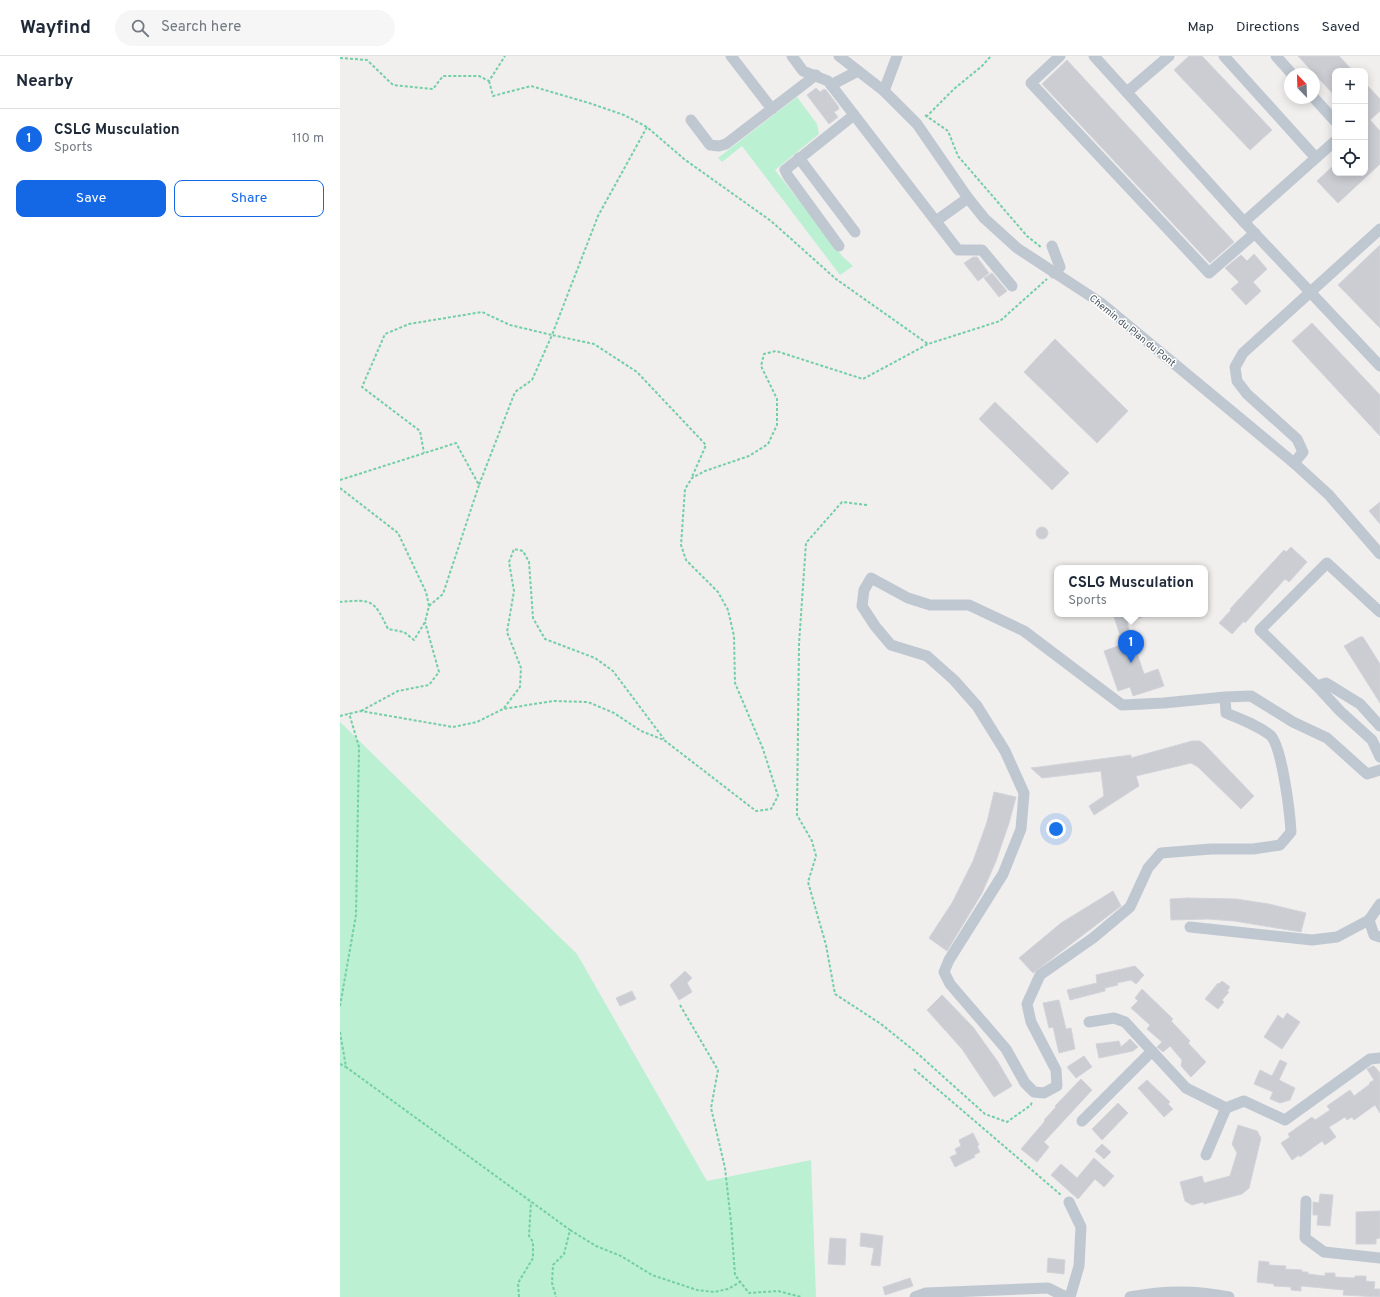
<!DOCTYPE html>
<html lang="en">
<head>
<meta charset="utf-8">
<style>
  :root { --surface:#fff; --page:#f6f6f7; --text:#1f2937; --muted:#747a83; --line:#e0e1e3; --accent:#1467e5 }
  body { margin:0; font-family:Overpass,sans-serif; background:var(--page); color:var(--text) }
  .controls { position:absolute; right:12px; top:12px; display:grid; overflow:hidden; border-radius:8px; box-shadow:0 2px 10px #0003 }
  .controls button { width:36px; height:36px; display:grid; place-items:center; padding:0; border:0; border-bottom:1px solid var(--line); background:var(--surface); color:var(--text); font:20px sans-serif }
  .compass { position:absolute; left:944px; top:12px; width:36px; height:36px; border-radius:50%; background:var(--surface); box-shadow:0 2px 10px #0003; rotate:337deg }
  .you { position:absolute; left:716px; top:773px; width:14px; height:14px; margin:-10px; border:3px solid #fff; border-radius:50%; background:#1a73e8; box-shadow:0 0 0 6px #1a73e833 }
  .badge { display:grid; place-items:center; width:26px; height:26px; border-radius:50%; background:var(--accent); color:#fff; font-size:13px; font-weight:700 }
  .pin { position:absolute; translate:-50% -33px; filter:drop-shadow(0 1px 2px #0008) }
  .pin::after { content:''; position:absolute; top:21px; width:14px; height:12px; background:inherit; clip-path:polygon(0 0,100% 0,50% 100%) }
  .popup { position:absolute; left:714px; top:509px; width:154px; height:52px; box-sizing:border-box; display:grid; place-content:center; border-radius:8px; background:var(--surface); filter:drop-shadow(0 1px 3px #0005); font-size:13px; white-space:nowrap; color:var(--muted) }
  .popup b { font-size:15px; color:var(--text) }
  .popup::after { content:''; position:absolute; left:50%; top:100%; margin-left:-8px; border:8px solid transparent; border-top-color:var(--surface) }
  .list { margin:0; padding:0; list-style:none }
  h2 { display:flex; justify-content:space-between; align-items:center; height:52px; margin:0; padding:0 16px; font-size:17px }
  h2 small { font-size:13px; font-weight:400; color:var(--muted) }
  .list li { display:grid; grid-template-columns:26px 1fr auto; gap:12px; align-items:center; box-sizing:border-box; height:60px; padding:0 16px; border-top:1px solid var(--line) }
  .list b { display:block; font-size:15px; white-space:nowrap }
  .list p { margin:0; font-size:13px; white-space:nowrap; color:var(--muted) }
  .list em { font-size:13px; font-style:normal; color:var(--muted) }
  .actions { display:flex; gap:8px; padding:12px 16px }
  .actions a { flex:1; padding:9px 0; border:1px solid var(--accent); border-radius:8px; text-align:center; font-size:14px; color:var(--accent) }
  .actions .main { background:var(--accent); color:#fff }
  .icon { flex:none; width:22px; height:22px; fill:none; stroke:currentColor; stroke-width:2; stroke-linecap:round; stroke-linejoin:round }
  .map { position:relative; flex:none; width:1040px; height:1241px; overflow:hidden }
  header { display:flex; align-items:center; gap:24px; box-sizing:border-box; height:56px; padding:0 20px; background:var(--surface); border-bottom:1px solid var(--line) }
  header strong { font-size:19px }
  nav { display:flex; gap:22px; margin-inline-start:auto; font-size:14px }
  .search { width:280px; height:36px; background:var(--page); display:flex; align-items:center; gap:10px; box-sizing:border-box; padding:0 14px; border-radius:22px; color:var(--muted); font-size:15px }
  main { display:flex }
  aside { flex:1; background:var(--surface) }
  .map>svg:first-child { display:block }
</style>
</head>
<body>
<header>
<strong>Wayfind</strong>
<div class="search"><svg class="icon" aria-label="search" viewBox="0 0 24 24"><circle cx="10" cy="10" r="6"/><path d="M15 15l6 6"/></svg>Search here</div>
<nav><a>Map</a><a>Directions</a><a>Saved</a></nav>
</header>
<main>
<aside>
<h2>Nearby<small></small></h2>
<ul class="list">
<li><span class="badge">1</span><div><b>CSLG Musculation</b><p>Sports</p></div><em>110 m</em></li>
</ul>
<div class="actions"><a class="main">Save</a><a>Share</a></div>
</aside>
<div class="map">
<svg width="1040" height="1241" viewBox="0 0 1040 1241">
  <rect width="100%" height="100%" fill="#f1eeee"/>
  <g fill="#bbf0d2">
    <polygon points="457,41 477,68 479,78 435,114 503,201 513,210 500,219 402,90 382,106 378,102"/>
    <polygon points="0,666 237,898 367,1125 471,1104 476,1241 0,1241"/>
  </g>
  <g fill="#cbcdd3" stroke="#d2d4da">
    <polygon points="849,0 862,0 932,74 910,94 834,14"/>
    <polygon points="958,0 999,0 1013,15 995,15 995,40"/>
    <polygon points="727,4 894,186 870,207 702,28"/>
    <polygon points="1025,27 1040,43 1040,55 1030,64 1040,75 1040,108 998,147 977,125 995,108 995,117 1025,117"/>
    <polygon points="476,32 480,36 484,33 486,34 498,50 499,53 494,56 498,61 489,68 467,39"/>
    <polygon points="1040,189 1040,272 998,229"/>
    <polygon points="914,198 927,213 913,226 921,235 906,249 891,233 899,226 885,212 901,199 907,205"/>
    <polygon points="633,201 637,201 649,217 638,225 624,207"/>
    <polygon points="652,217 667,235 659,241 644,222"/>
    <polygon points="972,267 1040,339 1040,380 952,285"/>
    <polygon points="715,283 788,355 757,387 684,316"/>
    <polygon points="655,346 729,417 712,434 639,363"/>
    <polygon points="1040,446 1040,468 1029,455"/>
    <circle cx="702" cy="477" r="6"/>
    <polygon points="951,491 967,506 949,526 945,523 905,567 904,565 892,578 879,567 891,554 890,553 944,494 946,496"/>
    <polygon points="773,558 807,558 807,559 787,567 804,618 818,613 824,630 793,640 790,631 778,635 764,595 781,589 778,580 780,579"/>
    <polygon points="1020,581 1023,581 1040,608 1040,647 1004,590"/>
    <polygon points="852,685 860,685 865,689 914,740 901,753 858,711 851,707 796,720 799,730 754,759 749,750 764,740 761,715 702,722 691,712 791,699 791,702"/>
    <polygon points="654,736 676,741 669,767 656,805 642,837 607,895 589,882 612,847 633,805 647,766"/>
    <polygon points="773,835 781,850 693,917 679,902 721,867"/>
    <polygon points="847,842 896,843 929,848 966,857 961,876 894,865 868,863 831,864 830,843"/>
    <polygon points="795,910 804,919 796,928 791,924 777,927 778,929 765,932 765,935 730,944 727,934 757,927 756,919"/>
    <polygon points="345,915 352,922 347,927 352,936 339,944 330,929"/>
    <polygon points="882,925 890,931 887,935 889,936 882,944 884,946 878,953 865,943 878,927 879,928"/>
    <polygon points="802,933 833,963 831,965 850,985 848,987 866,1006 851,1021 841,1010 842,1004 830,990 823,996 817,991 822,986 807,973 810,969 791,952 798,945 795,942"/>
    <polygon points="292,935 296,943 280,950 276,942"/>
    <polygon points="602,939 633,971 658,1006 672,1030 654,1041 622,993 587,954"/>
    <polygon points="719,944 726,973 731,972 735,993 719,997 713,971 709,972 703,947"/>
    <polygon points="947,957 960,966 942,993 924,981 938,959 943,963"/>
    <polygon points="790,983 798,991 793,995 759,1002 756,988 779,985 781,991"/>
    <polygon points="744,1000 752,1011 736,1022 727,1011"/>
    <polygon points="940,1004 947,1007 939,1024 955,1032 950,1044 940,1047 930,1043 933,1036 914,1028 920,1014 932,1020"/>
    <polygon points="1033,1010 1034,1010 1040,1017 1040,1057 1035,1049 1014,1064 1012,1061 1007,1064 1005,1061 989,1071 996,1081 985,1089 982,1085 960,1101 959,1099 952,1104 941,1087 950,1081 948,1078 972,1061 975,1064 990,1054 987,1050 1010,1034 1014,1040 1030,1028 1029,1027 1034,1024 1027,1013"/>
    <polygon points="741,1023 752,1034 704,1086 709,1091 697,1106 681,1093 705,1065 704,1064 716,1051 715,1050"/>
    <polygon points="807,1024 830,1046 828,1048 833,1053 824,1061 798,1032"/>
    <polygon points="778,1047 788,1057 762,1084 752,1073"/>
    <polygon points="898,1069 917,1075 921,1082 909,1132 902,1138 864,1148 863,1146 852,1149 845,1145 840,1126 862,1120 864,1127 890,1120 897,1097 892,1088"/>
    <polygon points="633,1077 639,1089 637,1090 640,1096 634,1099 635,1101 615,1111 610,1101 617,1098 615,1093 621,1090 619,1084"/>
    <polygon points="762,1088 771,1096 764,1103 755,1095"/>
    <polygon points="754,1102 774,1120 764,1131 755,1123 738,1143 711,1119 721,1108 737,1122"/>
    <polygon points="980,1138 993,1139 990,1170 977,1169 978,1159 973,1159 973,1146 979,1147"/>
    <polygon points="1040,1155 1040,1182 1036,1183 1036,1188 1016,1188 1016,1156"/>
    <polygon points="521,1177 543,1180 540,1210 531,1209 534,1192 520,1190"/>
    <polygon points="490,1182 506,1183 505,1209 488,1208"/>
    <polygon points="708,1202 725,1204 724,1218 707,1216"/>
    <polygon points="919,1205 929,1206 929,1209 946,1210 945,1213 962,1214 962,1216 968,1216 968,1218 985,1220 985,1217 995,1217 995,1221 1015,1222 1015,1220 1026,1220 1026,1225 1035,1226 1034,1233 1040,1233 1040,1241 1003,1239 1004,1234 961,1230 961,1235 951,1234 951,1231 934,1230 934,1228 917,1226"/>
    <polygon points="570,1222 573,1230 545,1239 543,1231"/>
  </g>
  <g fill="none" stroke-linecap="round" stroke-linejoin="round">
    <g stroke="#73cfa5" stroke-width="2" stroke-dasharray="3 2" stroke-linecap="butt">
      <polyline points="0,2 27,4 53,29 93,33 103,20 139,20 149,25 165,0"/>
      <polyline points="149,25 153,40 191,30 249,47 284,59 307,71 344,103 431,165 496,223 588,288"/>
      <polyline points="585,59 608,75 618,100 687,180 702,192"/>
      <polyline points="586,61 614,33 642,10 651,0"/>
      <polyline points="307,71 258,160 212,279 254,288 297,316 366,389 352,421"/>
      <polyline points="0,424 116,387 139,429 175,336 192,324 212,279 170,269 142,256 69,268 45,278 22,331 80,375 84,397"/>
      <path d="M0,432L58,477L86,536L89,550L85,566L74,584L64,576L48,573C34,544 33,543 0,546"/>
      <polyline points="527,449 502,446 466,487 459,588 457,759 472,785 476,800 468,826 486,889 495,938 541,968 577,997 645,1058 667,1066 691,1049 692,1045"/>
      <polyline points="89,550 103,538 139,429"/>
      <polyline points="164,652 180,631 181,612 167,576 174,535 169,506 174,493 183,495 189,506 193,562 205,583 255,602 273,615 324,683"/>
      <polyline points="21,655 58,635 89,629 99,616 85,566"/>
      <polyline points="0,660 21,655 113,671 137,666 163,653 213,645 248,646 274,657 301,675 324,684 416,755 431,753 438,740 423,693 395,627 394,580 388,554 378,536 346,504 341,489 345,433 352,422 365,415 409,400 428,388 437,369 437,343 421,310 424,298 436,295 523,323 588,288 660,265 707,223"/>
      <polyline points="340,949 378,1014 371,1052 385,1112 391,1166 395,1219 409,1237 438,1235 461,1241"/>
      <polyline points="0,950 16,859 19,691 9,657"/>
      <polyline points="0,976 6,1011 230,1174 224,1198 213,1209 212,1227 216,1241"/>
      <polyline points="0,1008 6,1011"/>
      <polyline points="574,1013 721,1139"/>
      <polyline points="230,1174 256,1190 281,1200 312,1219 357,1234 374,1236 388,1233 400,1226"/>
      <polyline points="179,1241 178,1227 193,1202 193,1186 189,1180 191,1146"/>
    </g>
    <g stroke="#bfc8d1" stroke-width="11">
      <polyline points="391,0 432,53"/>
      <polyline points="452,0 463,15 488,25 618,194 642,194 672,230"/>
      <polyline points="499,0 544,35 577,68 628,142 644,162 677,192 761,247 954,407 989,439 1040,498"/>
      <polyline points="720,0 691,27 869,217 915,177"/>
      <polyline points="754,0 904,166"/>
      <polyline points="884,0 976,102"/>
      <polyline points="936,0 952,18"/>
      <polyline points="491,29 518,15"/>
      <polyline points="544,35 557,0"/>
      <polyline points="787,36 829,0"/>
      <polyline points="974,42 995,65"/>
      <polyline points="351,64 370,89 379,90 386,88 476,19"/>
      <polyline points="995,85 904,166 1040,310"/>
      <polyline points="459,102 515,176"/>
      <polyline points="596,165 628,142"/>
      <polyline points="499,190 448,120 445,114 514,59"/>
      <polyline points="712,190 720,211 714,217"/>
      <polyline points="954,407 963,396 957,383 907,338 897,325 895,311 903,297 1040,173"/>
      <polyline points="1040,556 987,507 920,574 977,630 986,627 1020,648 1040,670"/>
      <polyline points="977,630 1000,655 1032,684 1040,701"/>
      <path d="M885,641L824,647L782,649L684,575L629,549H590L568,542L531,522L524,534L522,550L535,570L551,589L587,600L614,624L637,650L665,695L684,737L681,773L663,818L609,904L604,916L610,928L666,993L685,1027L694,1036L704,1037L717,1030L716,1014L691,966L687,948L700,919L753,882L790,851L808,812L821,797L871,793H913L940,789L951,776C950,758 942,689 930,679C917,669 901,663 886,657L885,641L911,640L953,666L987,682L1027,718L1040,714"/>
      <polyline points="1040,848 1029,864 1034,879 1040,881"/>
      <polyline points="850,871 972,884 997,881 1029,864"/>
      <polyline points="749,966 774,962 785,966 846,1032 886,1052"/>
      <polyline points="886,1052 904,1045 945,1064 1030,1003 1040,1002"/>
      <polyline points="742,1065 812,995"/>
      <polyline points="866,1099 886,1052"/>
      <polyline points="966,1145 965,1182 984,1196 1040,1202"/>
      <polyline points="729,1146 741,1171 739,1210 730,1241"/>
      <polyline points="575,1241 586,1237 708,1232 726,1241"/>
      <path d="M790,1241C825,1234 855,1234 889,1241"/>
    </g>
  </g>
  <g text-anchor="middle" stroke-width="3" stroke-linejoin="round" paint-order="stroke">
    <g font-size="10" fill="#46515c" stroke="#fff">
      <text transform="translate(793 274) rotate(39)" y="4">Chemin du Plan du Pont</text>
    </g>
  </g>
</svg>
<div class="controls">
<button>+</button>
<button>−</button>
<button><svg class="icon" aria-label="locate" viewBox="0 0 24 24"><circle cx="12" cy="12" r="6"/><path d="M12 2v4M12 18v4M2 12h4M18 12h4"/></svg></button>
</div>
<svg class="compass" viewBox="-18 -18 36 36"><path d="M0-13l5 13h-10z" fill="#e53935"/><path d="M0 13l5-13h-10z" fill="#747a83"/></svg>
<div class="you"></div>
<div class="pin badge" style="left:791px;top:607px">1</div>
<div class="popup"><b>CSLG Musculation</b>Sports</div>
</div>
</main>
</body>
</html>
